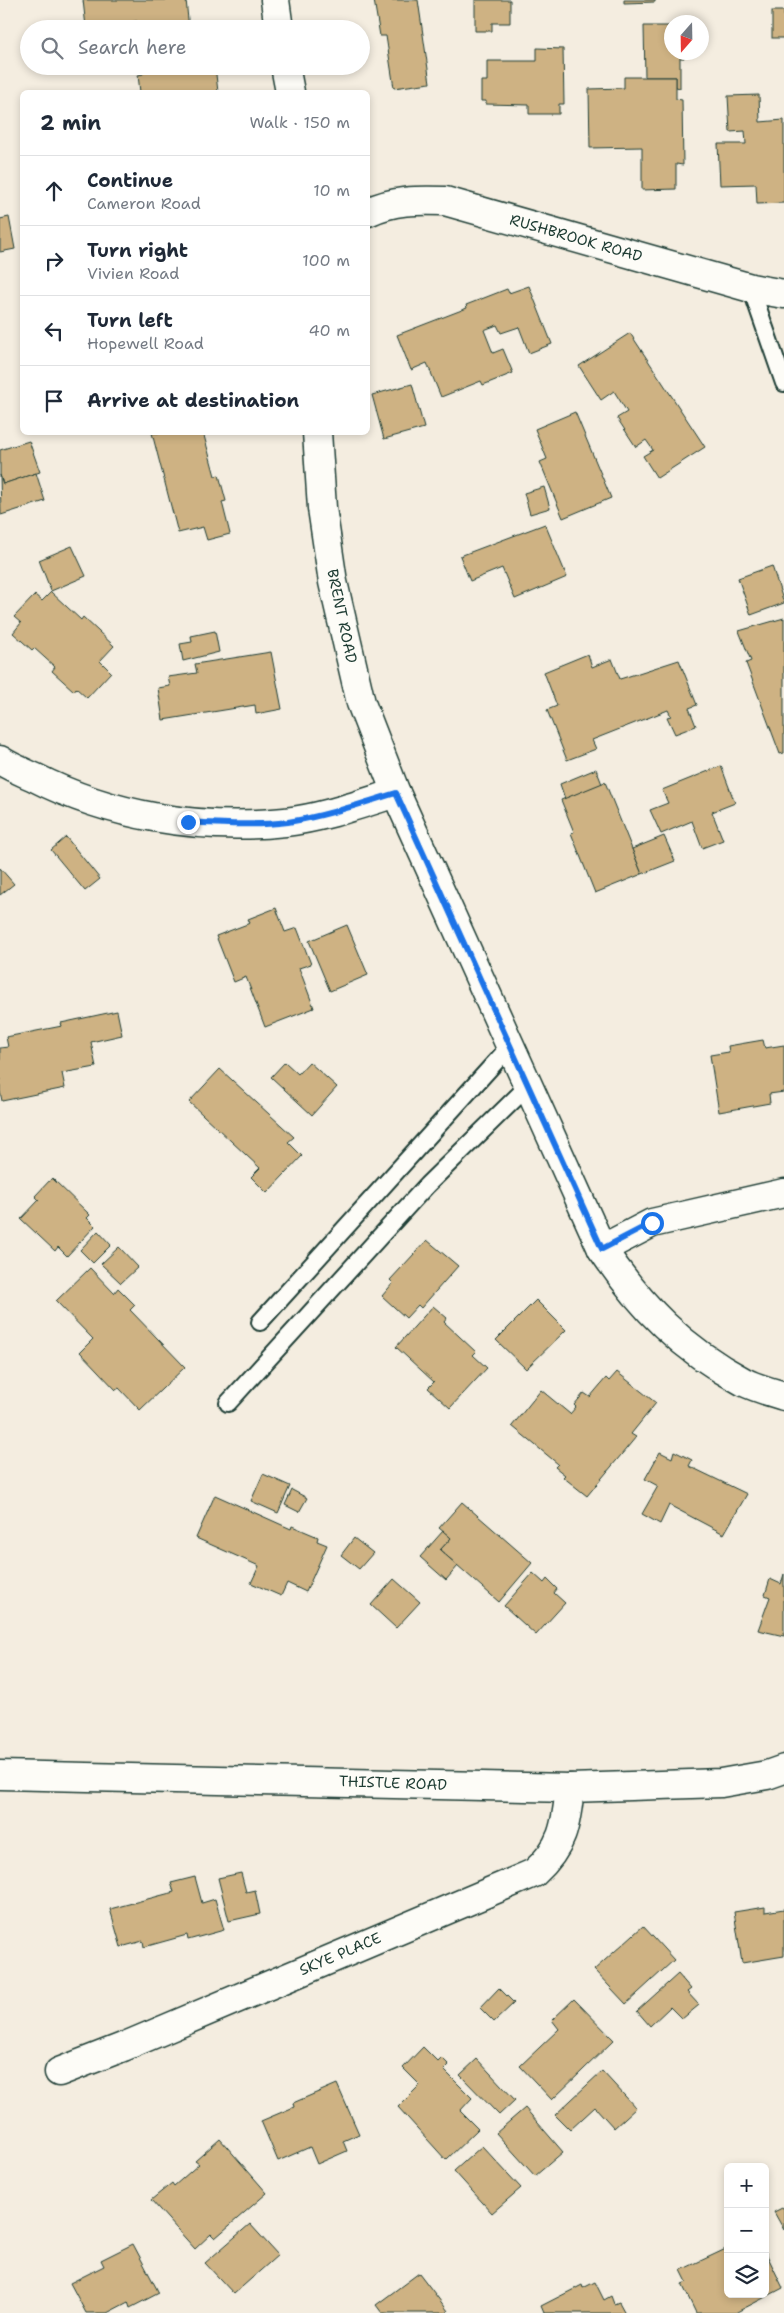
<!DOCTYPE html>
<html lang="en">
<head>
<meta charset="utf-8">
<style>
  :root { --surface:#fff; --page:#f2f2f3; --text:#1f2937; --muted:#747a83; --line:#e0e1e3 }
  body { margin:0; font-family:"Shantell Sans",sans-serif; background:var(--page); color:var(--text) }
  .controls { position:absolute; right:15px; bottom:15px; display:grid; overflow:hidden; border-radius:8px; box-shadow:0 2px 8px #0003 }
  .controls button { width:45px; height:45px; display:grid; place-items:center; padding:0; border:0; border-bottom:1px solid var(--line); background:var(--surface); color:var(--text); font:25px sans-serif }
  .compass { position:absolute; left:664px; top:15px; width:45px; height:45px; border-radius:50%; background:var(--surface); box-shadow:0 2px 8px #0003; rotate:200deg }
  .stop { position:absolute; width:15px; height:15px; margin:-11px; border:4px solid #1a73e8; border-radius:50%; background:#fff }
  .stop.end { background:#1a73e8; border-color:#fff; box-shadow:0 1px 5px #0008 }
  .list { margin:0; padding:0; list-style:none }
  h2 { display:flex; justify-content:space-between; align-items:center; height:65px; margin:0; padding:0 20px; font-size:21px }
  h2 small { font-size:16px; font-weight:400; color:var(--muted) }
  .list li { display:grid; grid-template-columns:32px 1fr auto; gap:15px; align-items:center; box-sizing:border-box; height:70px; padding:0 20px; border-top:1px solid var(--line) }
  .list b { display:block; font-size:19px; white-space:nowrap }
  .list p { margin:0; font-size:16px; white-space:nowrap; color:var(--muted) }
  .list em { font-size:16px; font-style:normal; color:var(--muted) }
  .icon { flex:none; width:28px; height:28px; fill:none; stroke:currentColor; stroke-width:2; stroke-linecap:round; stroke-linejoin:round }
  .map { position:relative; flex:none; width:784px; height:2313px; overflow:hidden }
  .search { position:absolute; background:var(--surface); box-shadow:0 2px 8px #0003; left:20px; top:20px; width:350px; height:55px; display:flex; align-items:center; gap:12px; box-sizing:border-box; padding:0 18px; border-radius:28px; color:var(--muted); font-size:19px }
  .panel { position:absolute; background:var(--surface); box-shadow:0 2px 8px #0003; left:20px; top:90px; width:350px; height:345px; border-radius:8px }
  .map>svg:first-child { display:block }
</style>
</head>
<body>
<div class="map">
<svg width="784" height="2313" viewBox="0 0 784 2313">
  <rect width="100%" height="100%" fill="#f4ede0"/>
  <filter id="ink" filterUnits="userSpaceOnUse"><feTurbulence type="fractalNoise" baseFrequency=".02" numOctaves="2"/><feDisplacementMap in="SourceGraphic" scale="10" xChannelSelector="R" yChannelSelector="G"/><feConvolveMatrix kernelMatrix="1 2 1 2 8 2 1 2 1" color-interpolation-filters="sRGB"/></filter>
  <g filter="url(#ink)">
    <g fill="#ceb283" stroke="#1f3d34">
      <polygon points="83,0 186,0 189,29 137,29 137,21 86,27"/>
      <polygon points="374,0 418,0 430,83 394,88 386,36 380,36"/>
      <polygon points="475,0 510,0 510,23 492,23 492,31 475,31"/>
      <polygon points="624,0 655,0 655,2 624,3"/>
      <rect x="772" y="11" width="12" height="27"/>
      <polygon points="644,26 672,26 672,52 684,52 684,58 680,58 680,88 676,87 676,77 645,77"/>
      <polygon points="537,48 563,49 564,104 559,104 559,114 529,114 529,105 486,104 486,101 481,101 481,81 487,81 487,61 537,61"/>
      <polygon points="142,66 215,66 218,92 140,92 138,75 143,74"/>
      <polygon points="624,77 676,77 676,99 682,100 683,165 676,164 676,189 642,190 642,147 590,148 589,89 624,88"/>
      <polygon points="759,95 760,122 784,120 784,203 757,204 756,184 720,185 718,144 746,144 745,131 730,132 728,96"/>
      <polygon points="9,217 15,249 0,252 0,219"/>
      <polygon points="529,286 552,344 529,353 519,327 501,333 497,325 484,330 493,353 503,349 513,373 483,385 481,381 441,397 427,363 411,370 397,335 467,308 466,305 507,289 509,293"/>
      <polygon points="630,333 705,447 657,478 643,456 653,450 646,440 636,447 617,418 627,412 614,391 601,400 579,366"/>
      <polygon points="412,384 424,428 384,439 372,395"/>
      <polygon points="575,412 611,498 563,518 540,462 547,459 535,429"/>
      <polygon points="194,432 203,432 215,476 219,475 226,501 222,502 230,534 207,540 203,527 178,533 152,433"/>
      <polygon points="29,441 40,472 3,484 0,475 0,450"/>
      <polygon points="36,473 45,501 1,515 0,475 3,484"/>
      <polygon points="544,487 550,508 530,514 524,493"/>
      <polygon points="545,524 567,577 515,599 502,568 470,581 460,556"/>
      <polygon points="72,546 86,576 51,591 39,560"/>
      <polygon points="772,566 784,603 751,615 738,578"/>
      <polygon points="51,592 81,620 83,617 114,646 100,661 111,672 87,698 76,688 74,691 52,671 55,667 34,648 32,650 13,633 21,623 14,617 35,595 42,601"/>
      <polygon points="784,618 784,753 780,754 746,663 751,661 739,631"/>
      <polygon points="215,631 219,652 183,661 180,644 192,642 191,636"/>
      <polygon points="271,652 282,709 256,714 255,705 163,720 158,688 170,686 168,677 197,673 195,664"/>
      <polygon points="588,654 592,667 612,659 620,679 679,660 697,705 689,708 696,726 675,734 667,717 671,716 668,710 592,740 596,749 567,760 547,710 557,706 544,672"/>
      <polygon points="721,766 735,803 712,812 723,840 702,848 692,821 661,834 650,810 668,803 662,790"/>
      <polygon points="596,769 602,784 565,799 560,784"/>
      <polygon points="605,782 642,874 595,893 571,833 574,832 561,800"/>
      <polygon points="664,836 675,861 642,874 632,849"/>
      <polygon points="66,837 100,879 85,891 51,850"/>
      <polygon points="0,868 14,884 0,895"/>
      <polygon points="276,908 285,932 297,928 311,964 299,968 314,1008 265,1027 246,977 234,982 216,936 250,923 248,919"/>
      <polygon points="347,925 368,975 330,991 309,941"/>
      <polygon points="117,1011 122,1035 91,1042 96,1067 62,1073 65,1088 2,1101 0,1091 0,1048 8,1047 6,1037 62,1026 61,1023"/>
      <polygon points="763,1040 765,1048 784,1045 784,1092 769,1094 770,1103 719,1112 710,1055 729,1052 728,1046"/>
      <polygon points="285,1062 298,1074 309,1062 337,1087 312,1115 271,1077"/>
      <polygon points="220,1069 294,1137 288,1142 302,1156 267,1193 251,1177 260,1168 189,1102"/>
      <polygon points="52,1178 90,1215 87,1218 95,1226 67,1256 58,1247 55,1251 21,1219 39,1200 35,1196"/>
      <polygon points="98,1231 111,1245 93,1263 80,1250"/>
      <polygon points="427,1240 458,1266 421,1308 418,1305 406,1318 382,1296 393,1283 390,1280"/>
      <polygon points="119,1247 138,1267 121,1283 101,1264"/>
      <polygon points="90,1268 114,1293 118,1288 135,1305 130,1310 185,1367 140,1410 119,1388 116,1390 80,1352 93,1339 56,1301"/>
      <polygon points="536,1300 566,1330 526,1369 496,1340"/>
      <polygon points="433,1306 447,1318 444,1322 476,1352 473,1355 487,1368 450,1408 428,1388 434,1382 396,1347"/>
      <polygon points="617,1372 656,1403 631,1434 636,1437 587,1496 563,1477 565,1475 555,1467 558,1464 512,1426 541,1390 570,1414 576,1407 574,1405 584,1393 590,1397 606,1378 609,1381"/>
      <polygon points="674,1451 692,1460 689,1466 747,1494 724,1534 669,1505 660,1524 642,1514 658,1486 645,1479 660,1452 672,1458"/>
      <polygon points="263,1474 290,1486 278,1513 251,1501"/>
      <polygon points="292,1490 307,1498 299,1512 285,1505"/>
      <polygon points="215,1495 291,1529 292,1526 318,1537 317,1541 327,1545 306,1592 287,1583 281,1596 251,1583 259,1566 196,1538"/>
      <polygon points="462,1502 532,1563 499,1602 440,1550 451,1538 439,1528"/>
      <polygon points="443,1531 451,1538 440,1550 458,1566 446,1580 420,1557"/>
      <polygon points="354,1538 373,1553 359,1569 341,1555"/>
      <polygon points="533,1573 544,1583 547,1579 557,1589 554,1593 565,1603 536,1635 504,1606"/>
      <polygon points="784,1574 784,1636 758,1630 770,1597 765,1595 770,1579 781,1584"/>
      <polygon points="394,1579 420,1602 396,1628 371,1605"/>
      <polygon points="241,1873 246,1892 255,1890 260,1914 229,1921 218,1878"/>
      <polygon points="195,1877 202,1903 215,1899 224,1930 188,1940 187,1935 144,1947 143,1941 121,1947 110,1909 174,1892 171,1883"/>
      <polygon points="765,1907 765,1912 784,1909 784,1956 742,1963 734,1912"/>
      <polygon points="643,1926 674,1960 626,2004 594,1970"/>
      <polygon points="678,1974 691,1989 687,1992 699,2005 682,2019 670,2007 650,2026 637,2011"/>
      <polygon points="499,1988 514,2003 494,2022 480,2008"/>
      <polygon points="574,1999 614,2040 552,2100 520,2066 559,2029 552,2020"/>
      <polygon points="423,2047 438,2062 442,2058 449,2065 444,2070 472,2098 460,2111 478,2129 446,2160 398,2107 420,2085 403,2068"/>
      <polygon points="477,2059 515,2100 499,2115 460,2075"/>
      <polygon points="602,2071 636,2108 614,2128 595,2107 570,2130 555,2115"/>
      <polygon points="337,2084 359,2134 343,2141 347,2151 317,2164 310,2147 278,2161 261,2121 294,2107 293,2103"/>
      <polygon points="525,2108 563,2152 535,2176 496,2133"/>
      <polygon points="220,2139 267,2193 215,2238 211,2234 195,2249 151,2200 172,2183 174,2186 199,2164 195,2161"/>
      <polygon points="482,2146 521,2188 492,2213 454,2171"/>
      <polygon points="784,2207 784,2230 774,2212"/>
      <polygon points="250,2224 278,2255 234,2294 205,2263"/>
      <polygon points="133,2244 159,2293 130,2308 128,2302 107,2313 86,2313 70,2283 104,2266 101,2260"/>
      <polygon points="728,2248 728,2294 765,2294 765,2251 783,2288 735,2313 696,2313 682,2284 687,2282 681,2270"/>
      <polygon points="419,2273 448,2311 445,2313 382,2313 376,2305"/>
      <polygon points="595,2282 604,2300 611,2296 614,2304 619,2302 625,2313 544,2313 541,2306 582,2285 583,2288"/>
    </g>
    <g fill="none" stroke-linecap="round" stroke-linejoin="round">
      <g stroke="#1f3d34" stroke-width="20">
        <g id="lane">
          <polyline points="751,288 784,383"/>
          <polyline points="260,1322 510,1046"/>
          <polyline points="228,1403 427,1185 528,1086"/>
        </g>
      </g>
      <g stroke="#1f3d34" stroke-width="31">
        <g id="street">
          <polyline points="275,0 279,29"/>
          <polyline points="285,66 290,92"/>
          <path d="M368,212C393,200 417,200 445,201L751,288L784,294"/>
          <path d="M317,432L322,508L333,582L361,703L396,793L602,1249C641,1307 682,1349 744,1382C756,1388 771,1392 784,1396"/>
          <path d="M0,760C10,767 23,772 34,777C110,816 200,831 285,822C323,818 360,804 396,793"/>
          <polyline points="602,1249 652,1223 784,1193"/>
          <polyline points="0,1775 570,1788 721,1783 767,1775 784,1769"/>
          <path d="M59,2072L123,2047L534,1873C563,1847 566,1826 570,1788"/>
        </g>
      </g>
      <use href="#lane" stroke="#fdfcf7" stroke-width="16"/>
      <use href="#street" stroke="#fdfcf7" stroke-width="28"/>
    </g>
  </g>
  <g fill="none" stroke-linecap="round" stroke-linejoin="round" filter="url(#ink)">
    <path stroke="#1a73e8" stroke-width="6" d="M188,822C221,824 255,826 288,822C325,816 360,804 396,793L602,1249L652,1223"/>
  </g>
  <g text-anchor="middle" stroke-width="4" stroke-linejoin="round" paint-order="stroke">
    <g font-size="15" fill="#1f3d34" stroke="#fdfcf7">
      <text transform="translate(576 238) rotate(16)" y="5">RUSHBROOK ROAD</text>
      <text transform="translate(342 616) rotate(78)" y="5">BRENT ROAD</text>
      <text transform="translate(393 1783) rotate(2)" y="5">THISTLE ROAD</text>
      <text transform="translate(340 1954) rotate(-23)" y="5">SKYE PLACE</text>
    </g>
  </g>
</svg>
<div class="controls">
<button>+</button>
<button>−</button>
<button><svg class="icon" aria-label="layers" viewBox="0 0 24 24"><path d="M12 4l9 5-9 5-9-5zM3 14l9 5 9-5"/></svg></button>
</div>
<svg class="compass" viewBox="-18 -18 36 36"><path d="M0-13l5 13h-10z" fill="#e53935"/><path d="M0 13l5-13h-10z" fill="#747a83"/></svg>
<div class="stop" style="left:652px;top:1223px"></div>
<div class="stop end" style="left:188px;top:822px"></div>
<div class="search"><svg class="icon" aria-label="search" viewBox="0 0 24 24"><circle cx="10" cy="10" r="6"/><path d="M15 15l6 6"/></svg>Search here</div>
<section class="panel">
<h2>2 min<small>Walk · 150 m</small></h2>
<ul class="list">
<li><svg class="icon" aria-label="ahead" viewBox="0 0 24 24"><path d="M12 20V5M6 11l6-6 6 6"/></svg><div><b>Continue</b><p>Cameron Road</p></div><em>10 m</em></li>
<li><svg class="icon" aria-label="right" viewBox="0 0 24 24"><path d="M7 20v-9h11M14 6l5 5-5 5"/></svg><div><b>Turn right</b><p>Vivien Road</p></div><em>100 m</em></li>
<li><svg class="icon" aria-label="left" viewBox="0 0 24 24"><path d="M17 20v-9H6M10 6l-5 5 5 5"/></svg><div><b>Turn left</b><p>Hopewell Road</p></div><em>40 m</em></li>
<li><svg class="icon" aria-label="arrive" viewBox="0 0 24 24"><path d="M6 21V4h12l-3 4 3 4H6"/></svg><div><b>Arrive at destination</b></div></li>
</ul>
</section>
</div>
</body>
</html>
